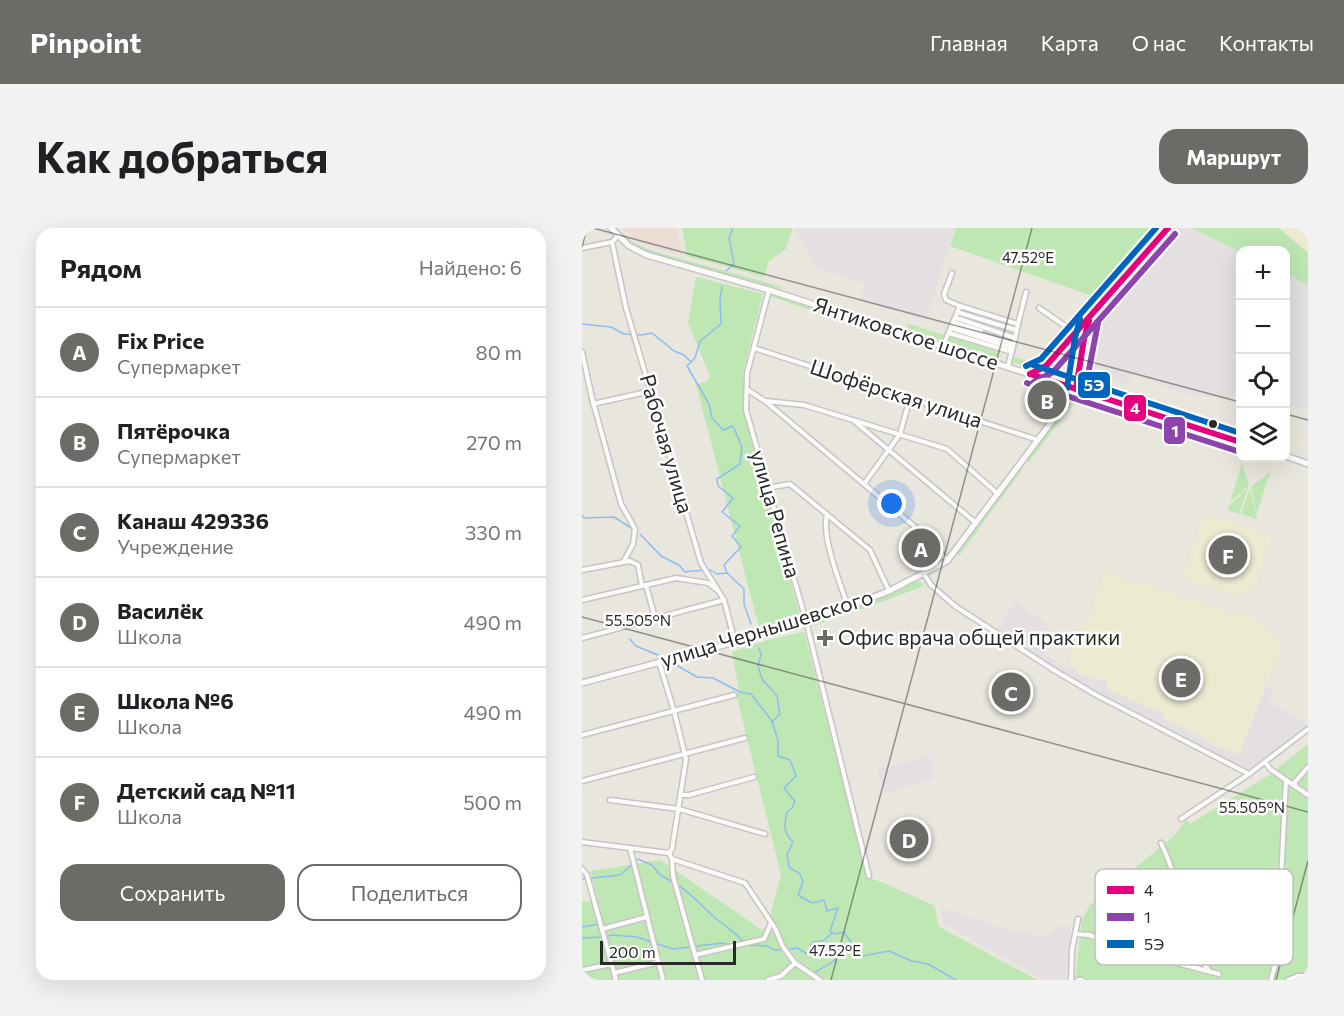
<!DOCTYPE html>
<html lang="ru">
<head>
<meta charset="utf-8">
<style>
  :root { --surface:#fff; --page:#f2f2f2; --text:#202124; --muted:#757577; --line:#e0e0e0; --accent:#6c6b68 }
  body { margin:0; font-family:Commissioner,sans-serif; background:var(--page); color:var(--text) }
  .controls { position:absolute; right:18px; top:18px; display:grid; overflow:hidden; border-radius:12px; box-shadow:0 6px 24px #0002 }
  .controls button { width:54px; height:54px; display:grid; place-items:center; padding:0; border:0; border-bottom:2px solid var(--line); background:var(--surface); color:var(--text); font:30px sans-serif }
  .scale { position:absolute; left:18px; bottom:15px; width:136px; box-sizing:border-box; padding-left:6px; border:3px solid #292929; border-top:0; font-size:16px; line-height:21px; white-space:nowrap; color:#292929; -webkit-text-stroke:4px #fff; paint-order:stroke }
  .you { position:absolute; left:310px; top:276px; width:21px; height:21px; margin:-15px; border:4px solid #fff; border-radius:50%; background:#1a73e8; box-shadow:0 0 0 9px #1a73e833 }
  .badge { display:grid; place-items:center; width:39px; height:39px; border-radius:50%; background:var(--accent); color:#fff; font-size:20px; font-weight:700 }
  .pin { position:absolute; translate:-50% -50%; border:3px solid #fff; box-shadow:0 2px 6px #0006 }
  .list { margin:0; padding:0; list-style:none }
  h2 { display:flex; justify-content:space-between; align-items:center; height:78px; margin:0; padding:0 24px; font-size:26px }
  h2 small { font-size:20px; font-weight:400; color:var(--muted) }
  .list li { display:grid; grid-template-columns:39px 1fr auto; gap:18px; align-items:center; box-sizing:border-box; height:90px; padding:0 24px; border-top:2px solid var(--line) }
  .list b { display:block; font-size:22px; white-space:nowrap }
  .list p { margin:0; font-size:20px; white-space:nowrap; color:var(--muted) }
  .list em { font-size:20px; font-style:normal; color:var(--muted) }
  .actions { display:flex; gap:12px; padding:18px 24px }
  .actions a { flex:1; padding:14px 0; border:2px solid var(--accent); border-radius:18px; text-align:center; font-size:21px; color:var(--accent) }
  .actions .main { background:var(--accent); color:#fff }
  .icon { flex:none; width:33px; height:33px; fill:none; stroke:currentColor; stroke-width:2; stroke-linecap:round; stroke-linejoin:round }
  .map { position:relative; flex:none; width:726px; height:752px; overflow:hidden; border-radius:18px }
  header { display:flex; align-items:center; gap:36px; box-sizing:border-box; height:84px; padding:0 30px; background:var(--accent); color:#fff }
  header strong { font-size:28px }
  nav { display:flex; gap:33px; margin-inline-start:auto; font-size:21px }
  .intro { display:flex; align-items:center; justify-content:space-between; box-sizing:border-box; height:144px; padding:0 36px }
  h1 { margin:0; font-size:42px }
  .button { padding:15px 27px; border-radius:18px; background:var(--accent); color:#fff; font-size:21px; font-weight:700 }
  main { display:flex; gap:36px; padding:0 36px }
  aside { flex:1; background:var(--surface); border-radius:18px; box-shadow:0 6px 24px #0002 }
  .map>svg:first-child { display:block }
</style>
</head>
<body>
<header>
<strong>Pinpoint</strong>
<nav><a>Главная</a><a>Карта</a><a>О нас</a><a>Контакты</a></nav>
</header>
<div class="intro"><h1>Как добраться</h1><a class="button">Маршрут</a></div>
<main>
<aside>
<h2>Рядом<small>Найдено: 6</small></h2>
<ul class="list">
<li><span class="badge">A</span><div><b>Fix Price</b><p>Супермаркет</p></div><em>80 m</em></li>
<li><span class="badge">B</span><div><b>Пятёрочка</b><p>Супермаркет</p></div><em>270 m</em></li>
<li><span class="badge">C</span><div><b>Канаш 429336</b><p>Учреждение</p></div><em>330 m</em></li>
<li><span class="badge">D</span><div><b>Василёк</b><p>Школа</p></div><em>490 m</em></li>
<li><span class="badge">E</span><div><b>Школа №6</b><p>Школа</p></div><em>490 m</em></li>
<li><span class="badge">F</span><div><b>Детский сад №11</b><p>Школа</p></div><em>500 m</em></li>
</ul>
<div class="actions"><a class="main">Сохранить</a><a>Поделиться</a></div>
</aside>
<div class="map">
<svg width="726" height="752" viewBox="0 0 726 752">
  <rect width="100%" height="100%" fill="#e9e6de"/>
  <g fill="#e4e0e2">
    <polygon points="212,0 373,0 344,92 278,73 283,55 236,41"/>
    <polygon points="599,0 610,0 658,24 658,167 631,170 608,166 590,161 552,146 545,157 508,135 505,123 508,101"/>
    <polygon points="704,46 726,57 726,181 708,177 704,157"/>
    <polygon points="433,374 467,397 454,419 483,440 486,436 497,445 525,454 525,461 582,486 582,491 657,527 684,459 691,461 688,474 724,496 667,542 518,466 476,442 414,402"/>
    <polygon points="348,528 351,551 302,565 295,541"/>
    <polygon points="358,679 429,703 447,703 451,709 468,707 479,697 485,697 489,701 484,752 462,752 360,695"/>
  </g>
  <g fill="#edead2">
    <polygon points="697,0 726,0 726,25"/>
    <polygon points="622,285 690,307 673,360 653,367 609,354 601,348"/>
    <polygon points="522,344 680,393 699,419 657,527 622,512 621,508 582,491 582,486 525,461 525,454 497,445 486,436 495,410 501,399 506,395"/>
  </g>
  <polygon fill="#ecdcd6" points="41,0 95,0 100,27 73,20 55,13"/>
  <g fill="#bee7b4">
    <polygon points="34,0 54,16 71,23 201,59 197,61 68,25 52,17"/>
    <polygon points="100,0 210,0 204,21 187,33 182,49 105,28"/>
    <polygon points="374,0 575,0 513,69 368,18"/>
    <polygon points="610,0 697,0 726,25 726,57 704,46 704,22 658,24"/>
    <polygon points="114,49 181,66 161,144 162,179 218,389 177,400 114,156 125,154 128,148 106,95"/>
    <polygon points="188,66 254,88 255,91 187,68"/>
    <polygon points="324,95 417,124 414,130 402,126 402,124 397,122 396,124 328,102"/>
    <polygon points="284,98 335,115 335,117 282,100"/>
    <polygon points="429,128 459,137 455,141 428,134"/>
    <polygon points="503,169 572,193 575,195 575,202 499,175"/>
    <polygon points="489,172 493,173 447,234 444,231"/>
    <polygon points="587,198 622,210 622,217 582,204 584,199"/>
    <polygon points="660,235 667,258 648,274"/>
    <polygon points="438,240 440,242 377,328 374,326"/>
    <polygon points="688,244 675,286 669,259"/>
    <polygon points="666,260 657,286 645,282 647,278"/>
    <polygon points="668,260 675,288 674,291 659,286"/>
    <polygon points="337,352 342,358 275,383 274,379"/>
    <polygon points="266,382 267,385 226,400 226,395"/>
    <polygon points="216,399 220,401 149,420 150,418"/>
    <polygon points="222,404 285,649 302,655 353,678 356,698 455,752 0,752 0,674 16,673 9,643 78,632 180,702 186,696 199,647 154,466 157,462 150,424 182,413"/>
    <polygon points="726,516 726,752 493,752 500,692 508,677 593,607 604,591 608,596 687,547"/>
  </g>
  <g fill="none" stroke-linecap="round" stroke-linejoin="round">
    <g stroke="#8cbef0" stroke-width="1.5">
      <polyline points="144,43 152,36 147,10 151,0"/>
      <polyline points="140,58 138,72 139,96 118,113 113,130 105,138 127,176 130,190 141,202 151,198 160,219 158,236 135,251 136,258 151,270 140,284 158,298 150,308 159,319 142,337 145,345 162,361 162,376 169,396"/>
      <polyline points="0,96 29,99 42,106 60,107 70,105 92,123 102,127 109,134"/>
      <polyline points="0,287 2,290 32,289 49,300"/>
      <path d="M58,306L79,328L97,337L103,344C112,342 120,343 129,342L135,346L145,345"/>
      <polyline points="48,411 54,418 76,427"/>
      <path d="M177,420L179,426L176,438L180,451L195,468L198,486L190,494L196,512V528L208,532L214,548L202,560L213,574L210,580L205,584C202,598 201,604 211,614L205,627L207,639L218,646L221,654L216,667L230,675L242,672L245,683L256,680L248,703L253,706L262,704L270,716L281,728L307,723L330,733L346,736L374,752"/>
      <polyline points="89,434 115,449 131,450 158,464 169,466 190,493"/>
      <polyline points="0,651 38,647 56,631 70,637 77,646 90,654"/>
      <path d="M94,656C109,665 119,677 131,688C143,698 155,705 164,717L186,718L192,722H199"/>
      <polyline points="0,699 17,696"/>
      <polyline points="25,708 31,707 55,709 91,721 140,715 149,717"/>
      <polyline points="0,710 20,709"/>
      <polyline points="208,721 215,720 226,726 230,723 229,717 231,714 241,713 250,705"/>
      <path d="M233,744C250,735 253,735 263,717L270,716"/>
    </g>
    <g stroke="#c6c4c4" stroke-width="7">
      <g id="street">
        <polyline points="30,14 44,80 119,335 142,372 153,414"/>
        <polyline points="0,20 30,14 36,8"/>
        <polyline points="370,45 362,66 364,72 378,78"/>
        <polyline points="187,62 165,145 164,182 224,393 287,648"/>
        <polyline points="457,80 502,111"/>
        <polyline points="375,84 434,102"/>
        <polyline points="373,90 378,78 436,96 433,110"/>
        <polyline points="371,94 399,103"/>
        <polyline points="436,96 444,64"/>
        <polyline points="370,97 431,116"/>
        <polyline points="369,100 431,120"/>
        <polyline points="367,105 430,124"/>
        <polyline points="361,118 373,90 378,91 433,110 426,138"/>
        <polyline points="172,120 456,212"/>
        <polyline points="0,124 10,170 39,276 53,301 51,316 42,333"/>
        <polyline points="473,128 485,130 498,138"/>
        <polyline points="166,162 183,173 345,309 365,333"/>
        <polyline points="184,173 222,177 365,221 416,266"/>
        <polyline points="11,176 69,163"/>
        <polyline points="272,193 394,295"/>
        <polyline points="282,256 318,206 328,170"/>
        <polyline points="185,260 208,256 288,322 307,363"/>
        <path d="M245,287C239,309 259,357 266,379"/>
        <polyline points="0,342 48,333 56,337 60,358"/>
        <polyline points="342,346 349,357 373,378 470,441 516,468 667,546"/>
        <polyline points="64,357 73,390"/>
        <polyline points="0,372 94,350 126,355 135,362"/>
        <polyline points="0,410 142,372"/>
        <polyline points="77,434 92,483 104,531 90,621 87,625"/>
        <polyline points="0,507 152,467"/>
        <polyline points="683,534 688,541 726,567"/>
        <polyline points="0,553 163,510"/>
        <polyline points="713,558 713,554 726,539"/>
        <polyline points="99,567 107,567 172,549"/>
        <polyline points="28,572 97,581 183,606"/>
        <polyline points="599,591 667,546 726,501"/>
        <polyline points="0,614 87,625 90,631 163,655 193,700 201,719 213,735 238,752"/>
        <path d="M579,615C587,632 593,650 598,667C605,689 610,725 626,741"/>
        <polyline points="48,620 81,752"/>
        <polyline points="90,631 91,648 120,752"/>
        <polyline points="0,641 5,647 34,752"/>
        <polyline points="20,701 65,689"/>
        <polyline points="493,706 507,707 564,727 637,746"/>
        <polyline points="113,727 182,711 189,695"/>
        <polyline points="0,742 30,736"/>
        <polyline points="32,745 77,734"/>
        <polyline points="716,748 726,748"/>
        <polyline points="186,752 199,748 213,735"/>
        <polyline points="489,752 490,722 496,691"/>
        <polyline points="496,752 500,752"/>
        <polyline points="689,752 695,730 704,553"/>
        <polyline points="706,752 716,748 716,752"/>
      </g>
    </g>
    <g stroke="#c6c4c4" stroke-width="8">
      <g id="secondary">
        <polyline points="29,0 47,18 65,27 187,62 658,214"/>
        <polyline points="450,145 464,138 508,91 586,0"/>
        <polyline points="704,228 726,236"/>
        <polyline points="0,455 153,414 266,379 307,363 365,333 494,161 502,111 508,91"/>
      </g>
    </g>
    <use href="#street" stroke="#fcfbfa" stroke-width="4"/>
    <use href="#secondary" stroke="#fcfbfa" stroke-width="5"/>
    <g stroke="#fff" stroke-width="10">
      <g id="bus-1">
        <polyline points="448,146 658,214"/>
        <polyline points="448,146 464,138 586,0"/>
        <polyline points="494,161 502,111 507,93"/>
      </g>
    </g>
    <g stroke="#fff" stroke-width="10">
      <g id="bus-2">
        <polyline points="452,154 471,144 593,6"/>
        <polyline points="445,155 655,223"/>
        <polyline points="503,162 516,95"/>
      </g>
    </g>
    <g stroke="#fff" stroke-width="10">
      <g id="bus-3">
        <polyline points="451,137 658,205"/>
        <polyline points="444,138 459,131 574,0"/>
        <polyline points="485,160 493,110 498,91"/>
      </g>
    </g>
    <use href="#bus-1" stroke="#e5007d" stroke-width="6"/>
    <use href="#bus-2" stroke="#8e44ad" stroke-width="6"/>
    <use href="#bus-3" stroke="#0065bd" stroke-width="6"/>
  </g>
  <path fill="none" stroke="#292929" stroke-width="1.5" stroke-opacity="0.45" d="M11,0L658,174M0,19L5,0M704,186L726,192M0,389L726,584M249,752L450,0M694,752L726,633"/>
  <circle fill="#292929" stroke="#fff" stroke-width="2" cx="631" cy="196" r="5"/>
  <path fill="#6c6b68" stroke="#fff" stroke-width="2" d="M240 401h6v6h6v6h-6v6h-6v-6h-6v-6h6z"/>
  <g text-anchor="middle" stroke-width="5" stroke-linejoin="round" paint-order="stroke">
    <g font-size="21" fill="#292929" stroke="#fff">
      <text transform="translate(324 106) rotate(18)" y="7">Янтиковское шоссе</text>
      <text transform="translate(314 166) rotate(18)" y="7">Шофёрская улица</text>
      <text transform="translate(84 216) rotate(74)" y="7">Рабочая улица</text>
      <text transform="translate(193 286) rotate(74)" y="7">улица Репина</text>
      <text transform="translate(185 401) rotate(-17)" y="7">улица Чернышевского</text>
    </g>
    <g font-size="21" fill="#292929" stroke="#fff" text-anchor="start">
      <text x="256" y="417">Офис врача общей практики</text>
    </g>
  </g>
  <rect x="513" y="641" width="198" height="96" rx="9" fill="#fff" stroke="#bfbfbf" stroke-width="1.5"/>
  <rect x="525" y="658" width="27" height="8" fill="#e5007d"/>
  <rect x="525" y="685" width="27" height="8" fill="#8e44ad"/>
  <rect x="525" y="712" width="27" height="8" fill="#0065bd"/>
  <g font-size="16" fill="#292929">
    <text x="562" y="668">4</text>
    <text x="562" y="695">1</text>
    <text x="562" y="722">5Э</text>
  </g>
  <g font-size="15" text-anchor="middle" fill="#292929" stroke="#fff" stroke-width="5" stroke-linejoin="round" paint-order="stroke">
    <text x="446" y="35">47.52°E</text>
    <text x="56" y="398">55.505°N</text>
    <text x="670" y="585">55.505°N</text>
    <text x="253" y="728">47.52°E</text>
  </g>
  <g stroke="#fff" stroke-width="2">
    <rect x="495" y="143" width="34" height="28" rx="6" fill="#0065bd"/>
    <rect x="541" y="166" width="24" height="28" rx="6" fill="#e5007d"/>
    <rect x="581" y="188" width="23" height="29" rx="6" fill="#8e44ad"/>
  </g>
  <g font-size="16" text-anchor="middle" font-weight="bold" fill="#fff">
    <text x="512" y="163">5Э</text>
    <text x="553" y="186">4</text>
    <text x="593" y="209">1</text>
  </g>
</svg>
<div class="controls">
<button>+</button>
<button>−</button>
<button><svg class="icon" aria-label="locate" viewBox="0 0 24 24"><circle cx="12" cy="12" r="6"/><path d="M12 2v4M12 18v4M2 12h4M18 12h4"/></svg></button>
<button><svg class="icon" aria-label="layers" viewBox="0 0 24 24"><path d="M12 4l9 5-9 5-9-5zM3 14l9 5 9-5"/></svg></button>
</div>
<div class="scale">200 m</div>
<div class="you"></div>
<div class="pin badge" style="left:339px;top:320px">A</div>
<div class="pin badge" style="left:465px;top:172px">B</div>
<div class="pin badge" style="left:429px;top:464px">C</div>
<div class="pin badge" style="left:327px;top:611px">D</div>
<div class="pin badge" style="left:599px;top:450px">E</div>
<div class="pin badge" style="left:646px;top:327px">F</div>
</div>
</main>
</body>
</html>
